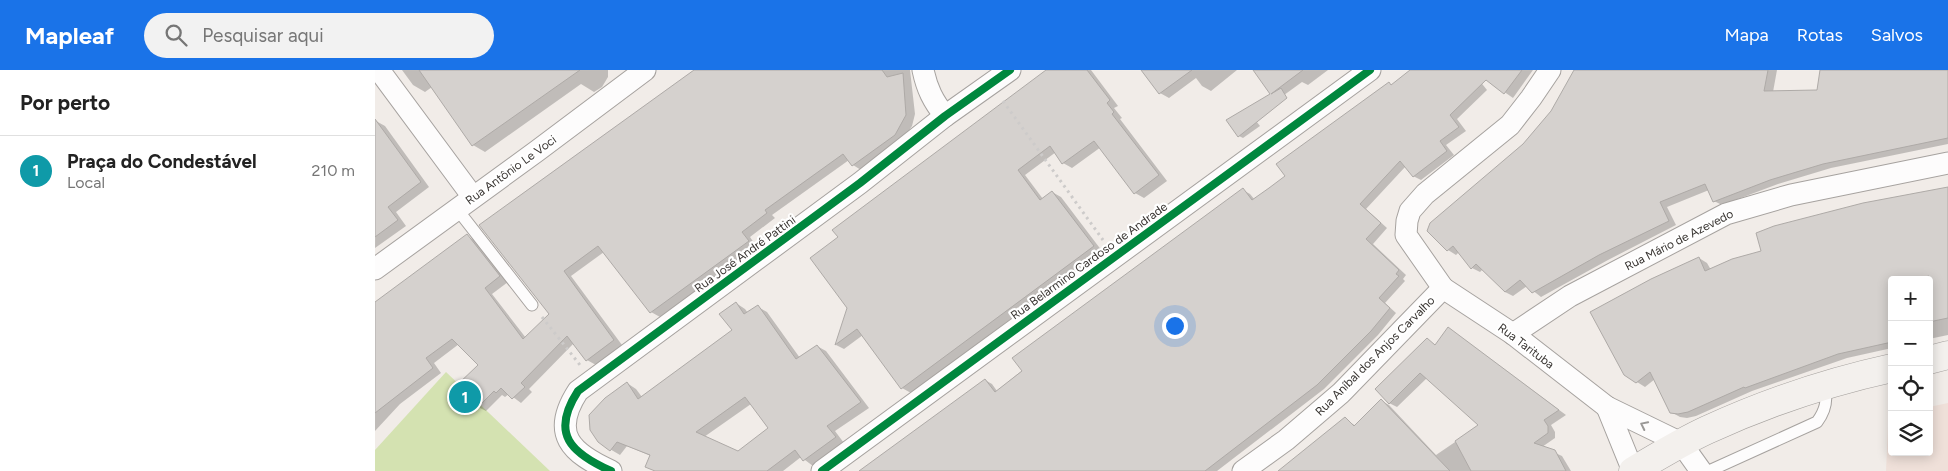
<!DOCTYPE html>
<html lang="pt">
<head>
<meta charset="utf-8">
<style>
  :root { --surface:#fff; --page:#f2f2f2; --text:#222; --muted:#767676; --line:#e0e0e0; --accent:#1a73e8 }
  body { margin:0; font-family:Figtree,sans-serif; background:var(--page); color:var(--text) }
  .controls { position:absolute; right:15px; bottom:15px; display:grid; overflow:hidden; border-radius:5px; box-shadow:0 2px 12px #0003 }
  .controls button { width:45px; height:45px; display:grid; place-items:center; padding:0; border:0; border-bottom:1px solid var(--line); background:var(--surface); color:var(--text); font:25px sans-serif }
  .you { position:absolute; left:799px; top:255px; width:18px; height:18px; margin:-12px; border:4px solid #fff; border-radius:50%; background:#1a73e8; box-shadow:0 0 0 8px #1a73e833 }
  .badge { display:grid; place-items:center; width:32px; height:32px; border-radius:50%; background:var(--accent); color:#fff; font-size:16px; font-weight:700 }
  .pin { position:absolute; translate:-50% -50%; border:2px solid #fff; box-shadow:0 1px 5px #0006 }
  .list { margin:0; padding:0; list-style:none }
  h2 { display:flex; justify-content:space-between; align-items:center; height:65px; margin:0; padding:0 20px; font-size:21px }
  h2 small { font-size:16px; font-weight:400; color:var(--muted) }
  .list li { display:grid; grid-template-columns:32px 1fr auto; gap:15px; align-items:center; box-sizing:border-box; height:70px; padding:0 20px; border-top:1px solid var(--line) }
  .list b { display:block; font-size:19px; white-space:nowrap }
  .list p { margin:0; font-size:16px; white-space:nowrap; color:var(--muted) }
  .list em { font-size:16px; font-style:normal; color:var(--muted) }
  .icon { flex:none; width:28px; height:28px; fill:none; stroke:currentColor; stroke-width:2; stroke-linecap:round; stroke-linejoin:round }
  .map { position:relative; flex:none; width:1573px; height:401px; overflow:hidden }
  header { display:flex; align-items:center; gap:30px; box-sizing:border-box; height:70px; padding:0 25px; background:var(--accent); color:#fff }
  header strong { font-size:24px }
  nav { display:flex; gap:28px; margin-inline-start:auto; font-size:18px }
  .search { width:350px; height:45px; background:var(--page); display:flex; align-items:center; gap:12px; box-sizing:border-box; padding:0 18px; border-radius:28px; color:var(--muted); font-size:19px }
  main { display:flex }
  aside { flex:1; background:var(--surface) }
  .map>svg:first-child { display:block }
</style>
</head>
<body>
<header>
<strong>Mapleaf</strong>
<div class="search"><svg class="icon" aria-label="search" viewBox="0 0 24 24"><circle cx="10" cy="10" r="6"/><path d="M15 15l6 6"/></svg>Pesquisar aqui</div>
<nav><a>Mapa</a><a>Rotas</a><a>Salvos</a></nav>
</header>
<main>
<aside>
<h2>Por perto<small></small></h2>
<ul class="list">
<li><span class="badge" style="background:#0f9aa8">1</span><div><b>Praça do Condestável</b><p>Local</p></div><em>210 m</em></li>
</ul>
</aside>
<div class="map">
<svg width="1573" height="401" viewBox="0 0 1573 401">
  <rect width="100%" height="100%" fill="#f1ece8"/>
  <polygon fill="#efe0d9" points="1573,333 1573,401 1511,401 1514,335 1517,335 1517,382 1554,382 1554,337"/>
  <polygon fill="#d4e2b1" points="71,302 175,401 0,401 0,380"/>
  <g fill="#0003" fill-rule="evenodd">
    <polygon points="27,0 233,0 233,7 227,17 219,22 206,14 110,82 98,75 57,17 50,22 38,15"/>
    <polygon points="322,0 535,0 540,44 537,56 528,69 486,100 478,95 474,90 397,145 400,148 375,167 381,176 285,247 276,242 229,182 196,206 247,275 221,295 212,290 199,273 154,319 157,322 146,333 134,324 130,327 127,325 111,341 103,337 105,295 84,274 59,293 66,303 25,334 0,361 0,233 92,166 101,171 133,212 117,224 151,268 176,244 106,155"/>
    <polygon points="674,0 716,0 743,36 739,38 747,48 745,49 792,111 769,128 760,123 726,77 697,98 688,93 681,82 650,105 668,129 677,122 686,127 727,181 536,323 527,318 488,265 469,279 461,275 474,238"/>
    <polygon points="768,0 862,0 836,21 827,16 821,8 794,28 785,23"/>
    <polygon points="880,0 953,0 933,15 927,12 905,28 896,23"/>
    <polygon points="1038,0 1096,0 1112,20 1082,49 1091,61 1071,75 1079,85 1046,110 1038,106 1031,96 991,139 1012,158 998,174 1031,205 1028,209 1030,211 1010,233 1021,243 1003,265 949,319 842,401 486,401 610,310 617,314 622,321 868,120 875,124 880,130 912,106 1017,15"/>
    <polygon points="1124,0 1158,0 1138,28 1115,12"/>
    <polygon points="1200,0 1402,0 1398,22 1443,21 1447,0 1573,0 1573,74 1456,98 1403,114 1347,135 1339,131 1334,120 1292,137 1301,155 1233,190 1166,227 1152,216 1138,226 1130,222 1108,199 1105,202 1097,198 1084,182 1081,185 1073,180 1152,71 1177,41"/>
    <polygon points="875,43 885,56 868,68 864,66 855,53"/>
    <polygon points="1,51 10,56 54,117 21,142 31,156 0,178"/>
    <polygon points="1573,118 1573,265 1554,269 1554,210 1517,210 1517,278 1472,288 1377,321 1321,346 1312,348 1305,347 1296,342 1280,309 1270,317 1262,312 1324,188 1332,193 1336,200"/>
    <path d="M361,233L370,239L373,243L383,237L392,242L425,288L442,276L451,281L494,338L460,361L469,373L438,396L426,387L408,401H280L276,386L252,376L245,385L228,375L252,313L261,319L267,327L358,260ZM376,334L394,359L363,383L329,367Z"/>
    <polygon points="1073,258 1191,345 1176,355 1180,362 1180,368 1167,377 1187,386 1196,401 905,401 970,349 981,356 1007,331 1014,335 1061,385 1105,355 1052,308 1022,337 1014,333 1052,270 1061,275"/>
  </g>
  <g fill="#d5d1ce" stroke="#aeaaa7" fill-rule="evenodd">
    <polygon points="44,0 205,0 97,76"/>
    <polygon points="319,0 507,0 512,7 528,3 531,45 520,65 477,96 468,84 390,140 392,143 367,162 374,171 275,243 223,176 189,201 239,270 211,291 192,266 146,313 150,317 137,329 126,318 121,323 119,321 102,338 81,316 103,295 77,269 51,288 58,298 0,343 0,232 92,164 125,206 110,218 148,269 174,244 104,155"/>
    <polygon points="671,0 712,0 735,30 732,33 739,42 737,44 784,105 759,124 719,71 687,94 675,76 643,100 665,130 677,121 719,176 526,319 482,259 460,275 472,238 435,188 463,167 457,160"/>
    <polygon points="766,0 817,0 784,24"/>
    <polygon points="878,0 928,0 896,24 906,18 912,28 863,67 851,50 895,24"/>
    <polygon points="1035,0 1147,0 1129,24 1111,10 1075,45 1084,57 1065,71 1072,81 1038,107 1025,91 985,134 1006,153 991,169 1024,200 1021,204 1024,206 1004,228 1015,238 996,261 942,315 830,401 484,401 610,309 620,322 647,301 637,288 868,118 877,130 894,118 910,106 901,94 1014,12 1016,15"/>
    <polygon points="1199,0 1393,0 1389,21 1442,20 1445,0 1573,0 1573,68 1448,94 1395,110 1338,132 1330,114 1285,132 1294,151 1224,185 1157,223 1145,210 1130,222 1101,194 1096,199 1078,176 1072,181 1052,161 1055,153 1148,74 1176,41"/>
    <polygon points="0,49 46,112 13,137 23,150 0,167"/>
    <polygon points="1573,117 1573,248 1554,252 1554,206 1537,210 1517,210 1517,272 1463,284 1370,318 1369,317 1313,342 1303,344 1295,343 1275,302 1261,313 1249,305 1215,242 1276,209 1324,187 1330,201 1357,189 1386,181 1381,163 1399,156 1488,133"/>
    <path d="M361,232L369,244L383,235L421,289L442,275L486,332L452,356L461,367L428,391L420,380L392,401H280L270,397L275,385L242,372L235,381L223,372L215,360L214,345L230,328L252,312L263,329L357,260L344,244ZM370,327L393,358L363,381L321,362Z"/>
    <polygon points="1073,257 1184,340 1169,350 1173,356 1173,363 1159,373 1180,380 1191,401 1096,401 1080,371 1103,355 1045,303 1014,334 1000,319 1052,268 1060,275"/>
    <polygon points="1006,329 1075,401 903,401 970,347 979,356"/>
  </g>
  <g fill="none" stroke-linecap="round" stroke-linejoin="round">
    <g stroke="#a6a29f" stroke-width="13">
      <g id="lane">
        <polyline points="82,139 157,235"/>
        <path d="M1334,401L1442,352C1450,341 1454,330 1448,316"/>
      </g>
    </g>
    <g stroke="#a6a29f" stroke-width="23">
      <g id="street">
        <polyline points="4,0 98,127"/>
        <path d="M548,0C552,19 558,31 570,46"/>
        <polyline points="0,199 162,81 270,0"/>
        <polyline points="1068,218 1138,264 1232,337 1306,373 1326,401"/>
        <polyline points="1138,264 1195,226 1351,144 1416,125 1573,93"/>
        <polyline points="1232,337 1258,401"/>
        <path d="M236,401C196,383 175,364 203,321L485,113L570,46L635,0"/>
        <polyline points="447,401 995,0"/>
        <polyline points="868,401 911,370 966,323 1068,218 1031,165 1032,151 1035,141 1050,124 1135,55 1156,28 1175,0"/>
      </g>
    </g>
    <g stroke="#a6a29f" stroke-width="29">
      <g id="secondary">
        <polyline points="1554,290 1573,285"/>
        <path d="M1258,401C1282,387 1306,372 1332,360C1391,333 1453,312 1517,298"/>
      </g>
    </g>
    <g stroke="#cdcbca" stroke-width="3" stroke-dasharray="2.5 4" stroke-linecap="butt">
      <polyline points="628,31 728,170"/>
      <polyline points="167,247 205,295"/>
    </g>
    <use href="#lane" stroke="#fdfcfc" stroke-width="11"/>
    <use href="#street" stroke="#fdfcfc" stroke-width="21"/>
    <use href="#secondary" stroke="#f3f0ed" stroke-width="28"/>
    <g stroke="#fff" stroke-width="11">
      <g id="cycleway">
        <path d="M236,401C196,383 175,364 203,321L485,113L570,46L635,0"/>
        <polyline points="447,401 995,0"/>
      </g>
    </g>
    <use href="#cycleway" stroke="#00873e" stroke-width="8"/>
  </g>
  <defs><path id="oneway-chevron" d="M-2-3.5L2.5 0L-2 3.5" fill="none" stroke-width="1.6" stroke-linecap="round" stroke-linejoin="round" transform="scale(1.25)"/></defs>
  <use stroke="#9a9896" href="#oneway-chevron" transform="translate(1269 355) rotate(-154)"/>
  <g text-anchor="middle" stroke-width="4.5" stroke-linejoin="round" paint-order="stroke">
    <g font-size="12" fill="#383431" stroke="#fff">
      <text transform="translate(136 100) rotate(-36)" y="4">Rua Antônio Le Voci</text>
      <text transform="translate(1304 170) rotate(-27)" y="4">Rua Mário de Azevedo</text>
      <text transform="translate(370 184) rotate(-36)" y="4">Rua José André Pattini</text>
      <text transform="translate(714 191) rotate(-36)" y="4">Rua Belarmino Cardoso de Andrade</text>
      <text transform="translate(1151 276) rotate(37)" y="4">Rua Tarituba</text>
      <text transform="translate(1000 286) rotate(-45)" y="4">Rua Aníbal dos Anjos Carvalho</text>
    </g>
  </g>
</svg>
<div class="controls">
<button>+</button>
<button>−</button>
<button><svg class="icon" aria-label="locate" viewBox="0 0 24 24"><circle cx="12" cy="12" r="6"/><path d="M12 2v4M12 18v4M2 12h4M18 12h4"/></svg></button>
<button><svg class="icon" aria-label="layers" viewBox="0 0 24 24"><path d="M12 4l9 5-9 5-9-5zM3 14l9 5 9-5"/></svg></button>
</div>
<div class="you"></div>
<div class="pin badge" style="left:90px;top:327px;background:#0f9aa8">1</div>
</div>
</main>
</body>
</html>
